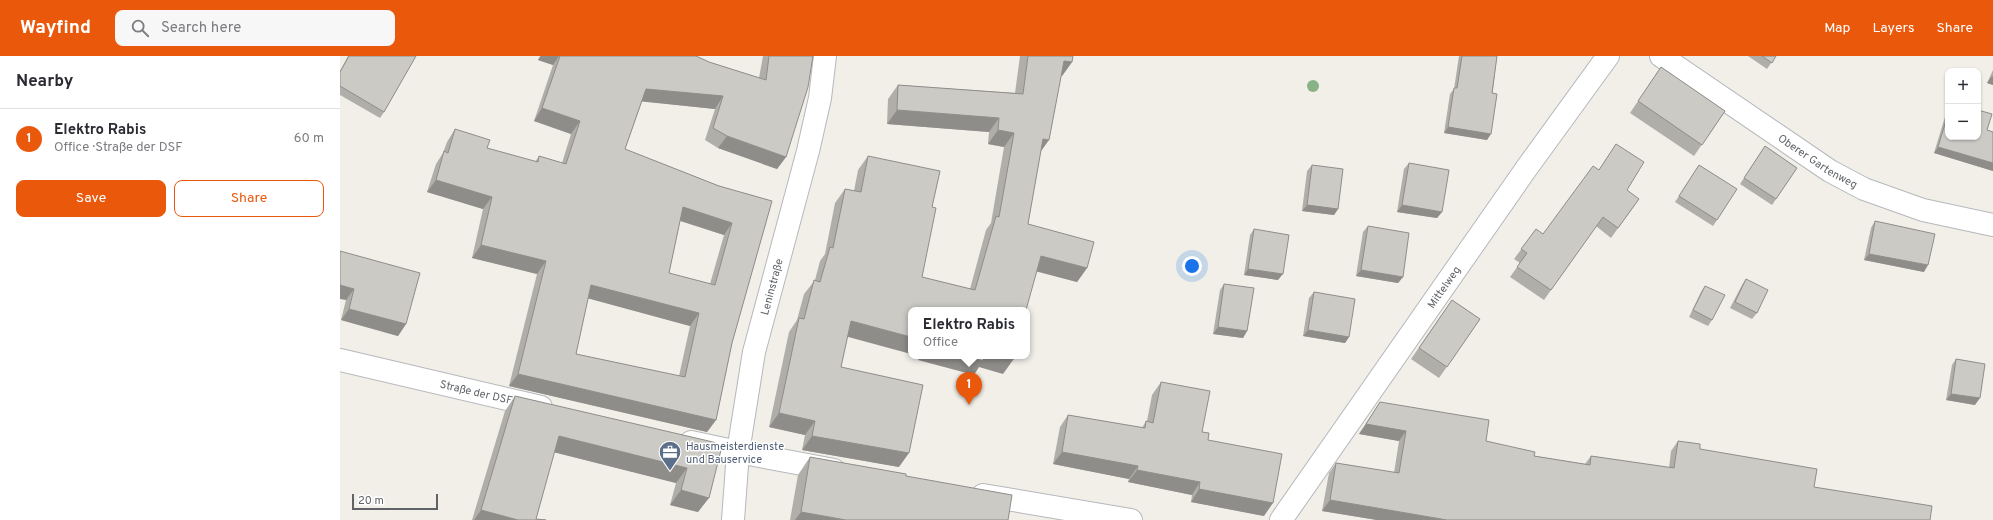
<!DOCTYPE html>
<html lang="en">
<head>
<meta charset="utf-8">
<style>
  :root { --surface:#fff; --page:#f7f7f7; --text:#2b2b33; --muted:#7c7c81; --line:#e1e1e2; --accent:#ea580c }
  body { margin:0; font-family:Overpass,sans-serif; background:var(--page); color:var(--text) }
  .controls { position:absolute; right:12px; top:12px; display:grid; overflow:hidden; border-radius:8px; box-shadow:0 1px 3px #0004 }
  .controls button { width:36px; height:36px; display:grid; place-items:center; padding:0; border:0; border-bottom:1px solid var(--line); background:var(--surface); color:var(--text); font:20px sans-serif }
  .scale { position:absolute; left:12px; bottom:10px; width:86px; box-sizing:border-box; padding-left:4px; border:2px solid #5f6368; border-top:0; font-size:11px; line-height:14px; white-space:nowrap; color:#5f6368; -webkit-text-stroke:3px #fff; paint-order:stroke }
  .you { position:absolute; left:852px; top:210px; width:14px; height:14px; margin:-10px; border:3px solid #fff; border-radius:50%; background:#1a73e8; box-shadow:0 0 0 6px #1a73e833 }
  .badge { display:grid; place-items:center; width:26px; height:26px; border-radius:50%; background:var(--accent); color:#fff; font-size:13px; font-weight:700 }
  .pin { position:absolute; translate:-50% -33px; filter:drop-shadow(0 1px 2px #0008) }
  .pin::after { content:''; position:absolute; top:21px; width:14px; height:12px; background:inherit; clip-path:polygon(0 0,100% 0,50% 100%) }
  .popup { position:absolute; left:568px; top:251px; width:122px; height:52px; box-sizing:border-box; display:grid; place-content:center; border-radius:8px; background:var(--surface); filter:drop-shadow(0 1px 3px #0005); font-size:13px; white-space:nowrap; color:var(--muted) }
  .popup b { font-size:15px; color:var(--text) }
  .popup::after { content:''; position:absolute; left:50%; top:100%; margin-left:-8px; border:8px solid transparent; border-top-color:var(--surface) }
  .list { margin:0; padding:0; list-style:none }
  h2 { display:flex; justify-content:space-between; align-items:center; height:52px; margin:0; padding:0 16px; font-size:17px }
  h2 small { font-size:13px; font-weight:400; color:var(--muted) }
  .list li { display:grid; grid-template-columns:26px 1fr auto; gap:12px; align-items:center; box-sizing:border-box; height:60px; padding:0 16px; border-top:1px solid var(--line) }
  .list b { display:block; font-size:15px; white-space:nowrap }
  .list p { margin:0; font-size:13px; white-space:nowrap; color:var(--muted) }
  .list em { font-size:13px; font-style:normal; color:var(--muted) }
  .actions { display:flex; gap:8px; padding:12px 16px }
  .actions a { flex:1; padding:9px 0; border:1px solid var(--accent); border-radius:8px; text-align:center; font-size:14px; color:var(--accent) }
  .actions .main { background:var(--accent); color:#fff }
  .icon { flex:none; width:22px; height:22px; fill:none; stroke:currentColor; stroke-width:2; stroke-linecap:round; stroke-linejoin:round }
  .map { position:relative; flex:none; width:1653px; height:464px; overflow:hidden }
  header { display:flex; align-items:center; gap:24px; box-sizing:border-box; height:56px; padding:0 20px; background:var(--accent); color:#fff }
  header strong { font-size:19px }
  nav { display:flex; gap:22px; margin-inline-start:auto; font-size:14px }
  .search { width:280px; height:36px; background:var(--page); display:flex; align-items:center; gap:10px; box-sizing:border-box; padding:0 14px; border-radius:8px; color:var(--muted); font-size:15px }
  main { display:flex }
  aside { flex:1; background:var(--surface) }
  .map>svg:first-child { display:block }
</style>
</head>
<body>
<header>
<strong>Wayfind</strong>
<div class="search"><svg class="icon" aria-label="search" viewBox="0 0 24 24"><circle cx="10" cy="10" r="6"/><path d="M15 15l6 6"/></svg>Search here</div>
<nav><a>Map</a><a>Layers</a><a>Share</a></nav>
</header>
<main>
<aside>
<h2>Nearby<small></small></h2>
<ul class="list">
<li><span class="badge">1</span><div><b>Elektro Rabis</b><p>Office · Straße der DSF</p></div><em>60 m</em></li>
</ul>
<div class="actions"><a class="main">Save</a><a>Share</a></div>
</aside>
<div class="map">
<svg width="1653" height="464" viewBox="0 0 1653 464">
  <rect width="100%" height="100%" fill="#f1efe8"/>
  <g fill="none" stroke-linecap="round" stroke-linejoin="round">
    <g stroke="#b5b8bc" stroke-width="24">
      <g id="street">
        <path id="s1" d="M1321,0L1490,115L1524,133L1583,154L1653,169"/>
        <path id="s2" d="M0,304L201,351"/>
        <polyline points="351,386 398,396 494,414"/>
        <polyline points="643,439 791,464"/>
        <path id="s3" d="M393,464L398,396L414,296L468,95L480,42L485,0"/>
        <path id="s4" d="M941,464L1186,113L1268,0"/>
      </g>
    </g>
    <use href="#street" stroke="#fff" stroke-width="22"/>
  </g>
  <circle fill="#89b387" cx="973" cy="30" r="6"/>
  <g fill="#afaea9" fill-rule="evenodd">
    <polygon points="8,0 76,0 44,56 40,62 0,39 0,15"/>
    <path d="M200,0H356L369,6L419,22L423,0H473L446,101L437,113L378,92L365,84L375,53L302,45L285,93L379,130L432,145L392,287L376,364L367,376L169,330L197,218L132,202L143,153L87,136L96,108L103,97L107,86L115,73L147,92L195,106L199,100L222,107L231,78L194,65L213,9L198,4ZM340,165L384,179L370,228L329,217ZM248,242L350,270L339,320L236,298Z"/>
    <polygon points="680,0 733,0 732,6 722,20 721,20 700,97 688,168 747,212 737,226 697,215 507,280 501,311 559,411 462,394 465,379 429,371 449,276 457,264 464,238 475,224 480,205 485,198 495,147 505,133 514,135 518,114 528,100 592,151 582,221 630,233 646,174 651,167 664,91 648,88 649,76 547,68 548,43 558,29 675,37"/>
    <polygon points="1119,0 1157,0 1147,84 1104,77 1110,38 1114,33"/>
    <polygon points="1408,0 1436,0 1427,13"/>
    <polygon points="1321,11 1385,55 1354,100 1290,57"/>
    <polygon points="1653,14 1653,29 1647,27"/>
    <polygon points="1608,51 1608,81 1647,74 1653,76 1653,115 1594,97"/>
    <polygon points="1276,88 1287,134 1299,143 1271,182 1256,170 1204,244 1170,221 1180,207 1174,203 1196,173 1203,178 1259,114"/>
    <polygon points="1425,90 1457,112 1432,149 1400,128"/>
    <polygon points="1069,107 1102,156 1097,162 1057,156 1064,113"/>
    <polygon points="972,109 998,153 994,159 962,155 967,115"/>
    <polygon points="1359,109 1377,164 1373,170 1335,146"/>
    <polygon points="1535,165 1584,216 1524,204 1531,172"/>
    <polygon points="1028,170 1063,221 1058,227 1016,220 1023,176"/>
    <polygon points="914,173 938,224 904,219 910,179"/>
    <polygon points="0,195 66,268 58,280 1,264 6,244"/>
    <polygon points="1406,223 1417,257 1412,263 1390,252 1402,229"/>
    <polygon points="884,228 907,275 903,282 873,278 880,234"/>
    <polygon points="1365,230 1372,264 1368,270 1349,261 1361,236"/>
    <polygon points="974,236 1009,281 1005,287 963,280 969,242"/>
    <polygon points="1112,244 1140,263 1099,322 1071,303"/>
    <polygon points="1616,303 1635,349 1606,344 1612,309"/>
    <polygon points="821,326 862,376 924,460 851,446 852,439 788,426 789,423 713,408 720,371 728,359 802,372 806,365 807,365 812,339"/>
    <polygon points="175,340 382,390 358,456 330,449 336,427 214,396 196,463 206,464 132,464 165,355"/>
    <polygon points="1040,346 1146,385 1194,400 1245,408 1251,400 1329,412 1331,395 1338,385 1360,393 1474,431 1590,464 1037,464 982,455 989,417 996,407 1054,417 1059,385 1019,378"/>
    <polygon points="470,401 566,420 668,464 450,464 458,419"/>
  </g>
  <g fill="#8f8d8a">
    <polygon points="201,0 219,0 213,9 198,4"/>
    <polygon points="724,5 732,6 722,20 714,19"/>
    <polygon points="1652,20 1653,21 1653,29 1647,27"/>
    <polygon points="306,33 383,40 375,53 297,45"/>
    <polygon points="202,52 240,65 231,78 194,65"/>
    <polygon points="557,54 659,62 649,76 547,68"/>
    <polygon points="1108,71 1151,78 1147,84 1104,77"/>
    <polygon points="658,74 674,77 664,91 648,88"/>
    <polygon points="387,80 446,101 437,113 378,92"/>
    <polygon points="703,83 709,84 699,98"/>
    <polygon points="1598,91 1653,107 1653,115 1594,97"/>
    <polygon points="96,124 152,141 143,153 87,136"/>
    <polygon points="967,149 998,153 994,159 962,155"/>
    <polygon points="1062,149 1102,156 1097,162 1057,156"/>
    <polygon points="343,151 392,167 384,179 335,163"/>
    <polygon points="141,189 206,205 197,218 132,202"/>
    <polygon points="1529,198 1588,209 1584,216 1524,204"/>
    <polygon points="701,200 747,212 737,226 691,214"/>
    <polygon points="908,213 943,218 938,224 904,219"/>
    <polygon points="1021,214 1063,221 1058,227 1016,220"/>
    <polygon points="0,229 14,233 6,244 0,243"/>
    <polygon points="251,229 359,257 350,270 243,241"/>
    <polygon points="9,253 66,268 58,280 1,264"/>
    <polygon points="511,265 571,281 571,298 501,279"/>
    <polygon points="878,271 907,275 903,282 873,278"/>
    <polygon points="968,274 1009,281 1005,287 963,280"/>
    <polygon points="581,300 660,300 673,304 663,318 639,311 634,319 578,304"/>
    <polygon points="178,318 376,364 367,376 169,330"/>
    <polygon points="1611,338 1640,342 1635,349 1606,344"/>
    <polygon points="439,357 475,365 465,379 429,371"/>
    <polygon points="1026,368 1066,375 1059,385 1019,378"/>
    <polygon points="219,380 347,412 336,427 209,395"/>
    <polygon points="472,380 569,397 559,411 462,394"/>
    <polygon points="722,396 798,410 789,423 713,408"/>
    <polygon points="797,414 860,426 852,439 788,426"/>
    <polygon points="859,433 933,447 924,460 851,446"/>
    <polygon points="341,434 369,442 358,456 330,449"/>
    <polygon points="990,444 1107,464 1037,464 982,455"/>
    <polygon points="141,454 178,464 134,464"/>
    <polygon points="461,456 506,464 455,464"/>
  </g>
  <g fill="#cccac5" stroke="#8f8d8a" fill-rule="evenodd">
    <polygon points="9,0 76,0 44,56 0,30 0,16"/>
    <path d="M220,0H356L369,6L426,24L429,0H473L468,31L446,101L387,80L373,72L383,40L306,33L285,93L379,130L432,145L392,287L376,364L178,318L206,205L141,189L152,141L96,124L104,95L108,97L115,73L150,84L147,92L198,106L199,100L226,108L240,65L202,52ZM343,151L392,167L375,229L329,217ZM251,229L359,257L345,321L236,298Z"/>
    <polygon points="688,0 733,0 732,6 724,5 709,84 703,83 688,168 754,186 747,212 701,200 686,254 571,254 571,281 511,265 501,311 583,329 569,397 472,380 475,365 439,357 459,262 464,263 474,224 480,226 490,191 493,192 505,133 521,136 528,100 600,115 592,151 596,152 582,221 635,234 656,160 659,161 674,77 658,74 659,62 557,54 558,29 683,38"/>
    <polygon points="1122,0 1157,0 1152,37 1157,38 1151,78 1108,71 1114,32 1117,32"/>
    <polygon points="1422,0 1436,0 1432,7"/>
    <polygon points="1321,11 1385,55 1362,89 1298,45"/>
    <polygon points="1638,54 1652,58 1647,74 1653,76 1653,107 1598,91 1608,58 1608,81 1638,81"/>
    <polygon points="1276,88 1304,106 1287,134 1299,143 1278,172 1263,161 1211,234 1177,211 1187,197 1181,193 1196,173 1203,178 1253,110 1259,114"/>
    <polygon points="1425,90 1457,112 1436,143 1404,122"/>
    <polygon points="1069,107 1109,114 1102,156 1062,149"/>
    <polygon points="972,109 1003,113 998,153 967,149"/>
    <polygon points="1359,109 1397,133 1377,164 1339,140"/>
    <polygon points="1535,165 1595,178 1588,209 1529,198"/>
    <polygon points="1028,170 1069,177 1063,221 1021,214"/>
    <polygon points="914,173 949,179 943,218 908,213"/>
    <polygon points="0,195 80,217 66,268 9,253 14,233 0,229"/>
    <polygon points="1406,223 1428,234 1417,257 1395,246"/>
    <polygon points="884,228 914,232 907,275 878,271"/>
    <polygon points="1365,230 1385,239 1372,264 1353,254"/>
    <polygon points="974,236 1015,243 1009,281 968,274"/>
    <polygon points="1112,244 1140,263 1107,311 1079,292"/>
    <polygon points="626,300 645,300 643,305"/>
    <polygon points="660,300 674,300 673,304"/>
    <polygon points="1616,303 1645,308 1640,342 1611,338"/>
    <polygon points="821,326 870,335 862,376 869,377 868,384 942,398 933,447 859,433 860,426 797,414 798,410 722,396 728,359 805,372 806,365 813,367"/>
    <polygon points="175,340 373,386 382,390 369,442 341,434 347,412 219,380 196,463 206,464 178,464 141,454"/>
    <polygon points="1040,346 1149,364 1146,385 1195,396 1194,400 1250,409 1251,400 1334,412 1338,385 1360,388 1360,393 1477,413 1474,431 1592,450 1590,464 1107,464 990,444 996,407 1059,417 1066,375 1026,368"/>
    <polygon points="470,401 566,418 566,420 672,439 668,464 506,464 461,456"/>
  </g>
  <defs>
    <g id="office-pin" transform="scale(1.15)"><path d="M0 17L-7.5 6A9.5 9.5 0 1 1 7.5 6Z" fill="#5c6f8a" stroke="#fff"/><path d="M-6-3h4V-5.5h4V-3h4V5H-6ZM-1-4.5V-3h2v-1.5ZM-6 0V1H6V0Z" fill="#fff"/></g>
  </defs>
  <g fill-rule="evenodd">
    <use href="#office-pin" x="330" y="396"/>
  </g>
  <g text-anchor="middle" stroke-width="3" stroke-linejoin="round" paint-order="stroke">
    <g font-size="11" fill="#5f6368" stroke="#fff">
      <text dy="4" stroke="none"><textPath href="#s1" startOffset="189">Oberer Gartenweg</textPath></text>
      <text dy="4" stroke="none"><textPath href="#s3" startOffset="237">Leninstraße</textPath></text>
      <text dy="4" stroke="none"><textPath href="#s4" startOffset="284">Mittelweg</textPath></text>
      <text dy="4" stroke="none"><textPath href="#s2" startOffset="140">Straße der DSF</textPath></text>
    </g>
    <g font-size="11" fill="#4e5e75" stroke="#fff" text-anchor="start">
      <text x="346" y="394">Hausmeisterdienste<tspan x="346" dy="13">und Bauservice</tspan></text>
    </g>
  </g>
</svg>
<div class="controls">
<button>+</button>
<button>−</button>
</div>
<div class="scale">20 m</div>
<div class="you"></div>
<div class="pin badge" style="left:629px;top:349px">1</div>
<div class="popup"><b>Elektro Rabis</b>Office</div>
</div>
</main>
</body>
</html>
